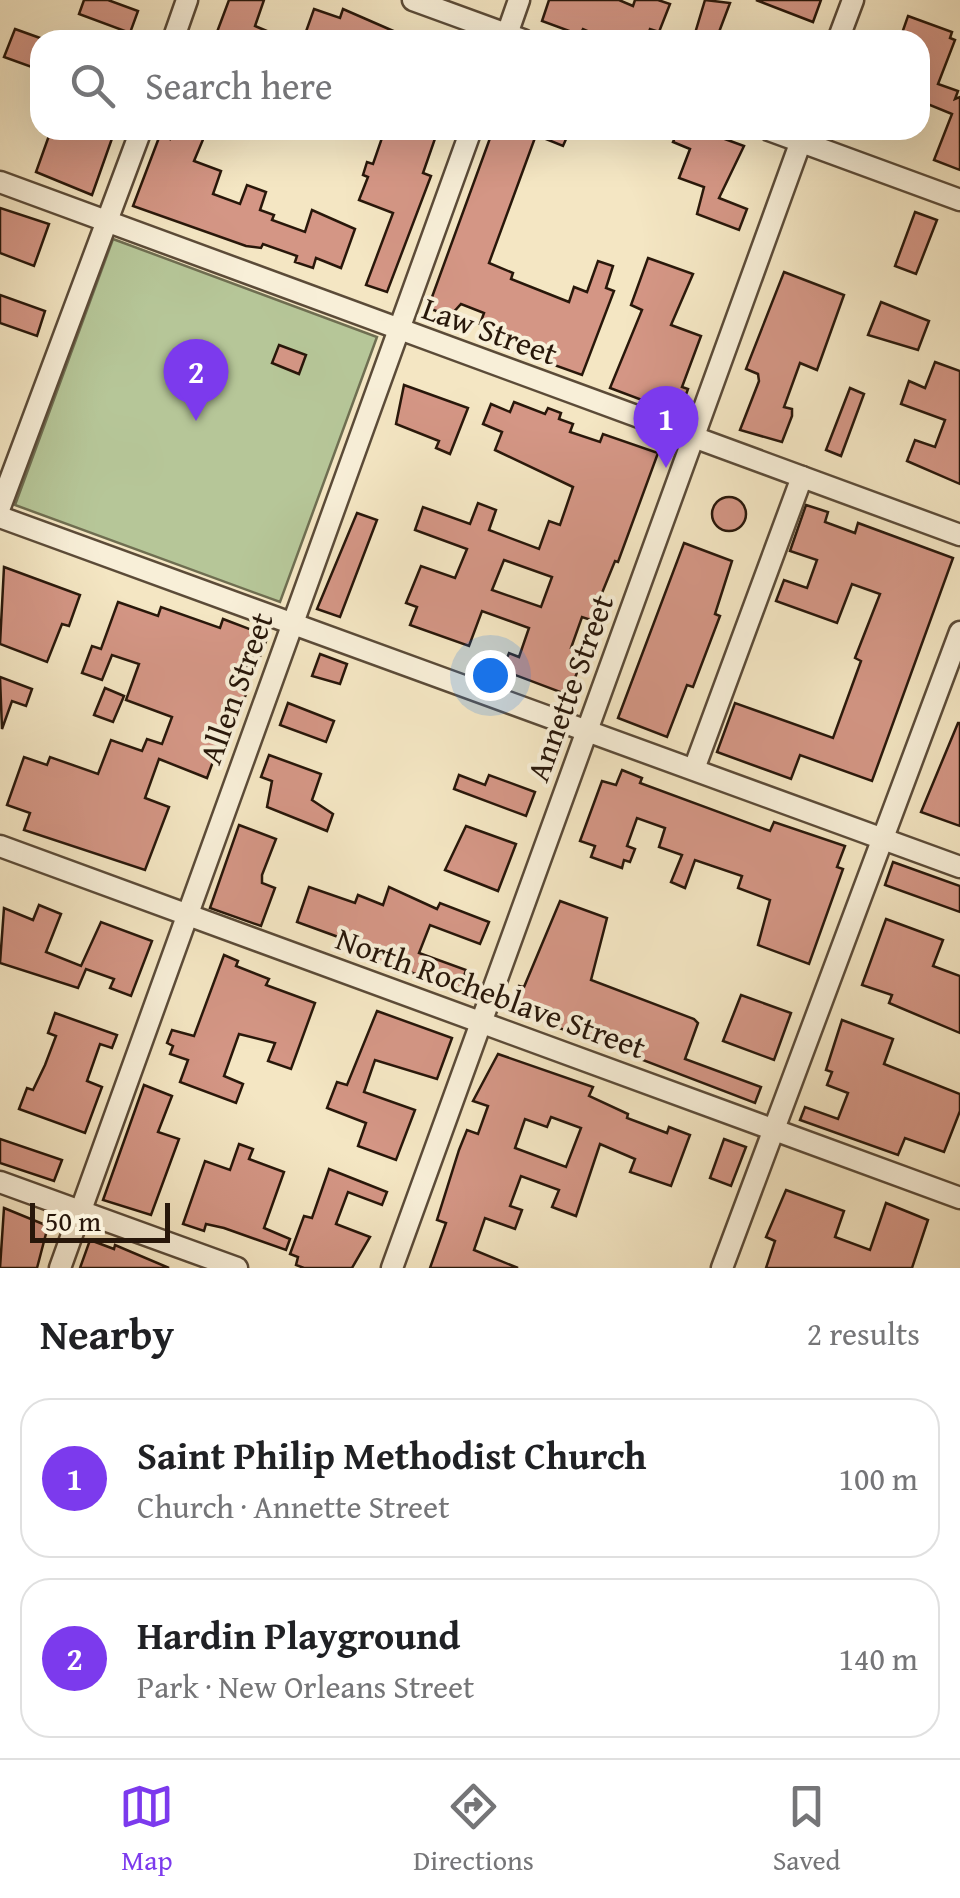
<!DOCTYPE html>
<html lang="en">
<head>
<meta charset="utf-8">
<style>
  :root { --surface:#fff; --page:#f6f6f6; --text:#202124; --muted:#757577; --line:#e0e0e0; --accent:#7c3aed }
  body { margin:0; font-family:"Gentium Book Plus",serif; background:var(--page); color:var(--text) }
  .scale { position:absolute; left:30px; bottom:25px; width:140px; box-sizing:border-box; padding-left:10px; border:5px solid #28170a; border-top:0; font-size:28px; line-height:35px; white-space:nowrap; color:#28170a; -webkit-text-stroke:8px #f8efd8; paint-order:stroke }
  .you { position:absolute; left:490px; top:675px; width:35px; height:35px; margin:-25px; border:8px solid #fff; border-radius:50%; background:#1a73e8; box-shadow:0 0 0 15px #1a73e833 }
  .badge { display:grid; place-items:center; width:65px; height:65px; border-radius:50%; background:var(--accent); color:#fff; font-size:32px; font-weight:700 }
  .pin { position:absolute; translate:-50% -82px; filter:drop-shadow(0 2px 5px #0008) }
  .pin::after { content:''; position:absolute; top:52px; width:35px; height:30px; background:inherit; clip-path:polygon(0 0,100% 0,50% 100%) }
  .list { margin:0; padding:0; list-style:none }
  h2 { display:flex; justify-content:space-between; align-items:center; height:130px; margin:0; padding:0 40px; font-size:42px }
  h2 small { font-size:32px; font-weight:400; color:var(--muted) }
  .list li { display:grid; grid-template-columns:65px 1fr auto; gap:30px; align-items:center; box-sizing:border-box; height:160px; margin:0 20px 20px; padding:0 20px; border:2px solid var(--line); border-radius:30px }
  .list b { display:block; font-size:38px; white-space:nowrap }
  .list p { margin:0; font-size:32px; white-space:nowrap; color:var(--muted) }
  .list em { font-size:32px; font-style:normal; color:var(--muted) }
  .icon { flex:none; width:55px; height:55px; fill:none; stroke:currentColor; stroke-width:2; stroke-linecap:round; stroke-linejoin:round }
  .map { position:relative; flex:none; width:960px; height:1268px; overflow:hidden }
  .search { position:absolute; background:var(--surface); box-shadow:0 10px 40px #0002; left:30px; right:30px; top:30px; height:110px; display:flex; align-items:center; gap:25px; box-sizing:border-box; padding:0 35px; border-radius:30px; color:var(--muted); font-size:38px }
  .sheet { height:490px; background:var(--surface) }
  nav { display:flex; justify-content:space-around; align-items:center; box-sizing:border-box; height:140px; border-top:2px solid var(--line); background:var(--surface); font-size:28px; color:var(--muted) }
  nav a { display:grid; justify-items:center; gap:5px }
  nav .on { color:var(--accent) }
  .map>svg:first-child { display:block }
</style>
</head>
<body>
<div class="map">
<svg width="960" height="1268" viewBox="0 0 960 1268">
  <rect width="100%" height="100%" fill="#f4e6c3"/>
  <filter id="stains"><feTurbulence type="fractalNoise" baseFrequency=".002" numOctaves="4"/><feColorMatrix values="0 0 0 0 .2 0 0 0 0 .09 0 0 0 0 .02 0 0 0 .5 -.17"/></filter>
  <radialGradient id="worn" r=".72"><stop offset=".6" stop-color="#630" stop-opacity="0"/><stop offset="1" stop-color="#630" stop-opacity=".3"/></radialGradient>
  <polygon fill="#b6c698" stroke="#6f6e51" stroke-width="2.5" points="113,239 377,337 280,602 15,505"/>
  <g fill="#d49685" stroke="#28170a" stroke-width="2.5" fill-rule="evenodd">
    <polygon points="84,0 108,0 138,11 130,33 79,14"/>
    <polygon points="229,0 264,0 255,26 288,40 214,40"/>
    <polygon points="549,0 619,0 633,6 635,0 658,0 670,4 659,32 650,29 646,40 619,35 617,40 608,40 583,29 580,35 542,21"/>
    <polygon points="705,0 730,3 716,40 693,40"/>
    <polygon points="756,0 821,0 813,22"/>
    <polygon points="314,9 340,18 343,9 414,40 303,40"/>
    <polygon points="908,16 952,32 950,38 955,40 938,84 958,91 955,99 960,97 960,170 934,160 952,114 920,101 920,40 901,36"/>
    <polygon points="15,29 40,38 40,70 4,57"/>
    <polygon points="51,130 115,130 92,195 36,172"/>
    <polygon points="173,130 207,130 194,161 221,171 213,194 240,204 247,185 266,192 260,210 274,215 272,220 305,232 312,210 355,229 341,268 316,258 313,268 295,262 297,256 263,244 261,248 246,246 133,206 160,135 170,139"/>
    <polygon points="394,130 438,130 423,173 431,176 387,292 366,285 393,213 359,200 368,177 363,175 367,162 373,164 384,132 392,135"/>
    <polygon points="493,130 570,130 563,146 536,135 489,263 513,273 511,279 569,302 574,287 587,292 598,261 613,266 606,288 614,291 582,375 507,348 512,336 480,324 484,313 461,304 450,316 428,308"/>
    <polygon points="678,130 713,130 711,134 744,146 719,198 747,209 739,230 697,214 704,187 679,178 690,149 673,142"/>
    <polygon points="0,208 49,224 34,266 0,253"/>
    <polygon points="915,212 937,220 916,274 895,266"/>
    <polygon points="648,258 693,274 671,325 701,336 682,387 688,389 679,414 610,388 642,310 631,305"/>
    <polygon points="784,272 844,295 817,370 800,363 784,407 792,409 792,416 782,442 740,430 759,381 758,374 746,369"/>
    <polygon points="0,295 45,311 37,336 0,323"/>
    <polygon points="881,302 929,321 918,350 868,335"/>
    <polygon points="279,345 306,355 299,374 272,363"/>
    <polygon points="935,362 960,371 960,484 907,461 915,440 935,447 945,420 901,404 909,381 925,388"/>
    <polygon points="404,385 468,408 450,454 436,448 439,441 396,424"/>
    <polygon points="850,388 864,394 841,456 826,450"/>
    <path d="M514,402L545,414L548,408L561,413L559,419L573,424L570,432L600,442L603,434L658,453L618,562L615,561L591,620L582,617L571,648L585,653L568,695L502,670L509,653L519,657L529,628L482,611L469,646L410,625L417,607L406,603L421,566L455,578L467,549L415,530L423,507L470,524L478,503L496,510L489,530L539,549L549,521L560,525L573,487L495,450L502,432L483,424L491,404L510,412ZM504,560L552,577L541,607L492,590Z"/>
    <circle cx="729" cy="514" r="17"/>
    <polygon points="806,505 828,512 825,522 855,533 858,523 953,558 872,781 800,755 791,779 717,752 735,703 833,738 861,661 855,658 880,594 852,584 837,623 776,601 784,580 807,588 817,560 790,551"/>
    <polygon points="357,513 377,520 340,617 317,609"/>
    <polygon points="684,543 732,561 715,614 720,616 693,687 687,685 667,737 618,718"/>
    <polygon points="4,567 80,595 69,626 62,624 47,662 0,644"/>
    <polygon points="118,602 158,616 161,607 220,628 223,619 268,636 259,659 250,655 239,688 247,691 239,714 231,712 207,778 159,759 145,798 169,807 145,870 24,830 30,813 7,805 24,757 47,765 50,757 98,774 111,740 142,751 147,739 162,744 172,717 126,700 139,664 112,655 102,680 82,673 92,646 101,649"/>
    <polygon points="320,654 347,664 340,684 312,676"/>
    <polygon points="0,677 32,689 26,706 12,701 2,729"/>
    <polygon points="105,688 124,696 113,722 94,715"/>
    <polygon points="288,703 334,721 326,742 280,725"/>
    <polygon points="958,723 960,723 960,826 921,812"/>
    <polygon points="269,755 321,774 312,800 333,814 327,831 267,807 272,781 261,777"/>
    <polygon points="622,770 642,778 640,783 770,831 774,822 845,846 837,867 843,869 809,964 758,945 770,900 738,888 742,876 695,860 685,888 671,882 682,855 659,847 665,828 637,818 627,846 635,849 630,862 624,860 622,868 591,857 595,846 580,841 602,781 616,785"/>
    <polygon points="459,775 485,785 489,775 535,792 526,816 454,789"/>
    <polygon points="239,825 276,839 262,875 262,883 275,888 261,926 210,908"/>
    <polygon points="466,826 516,844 498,891 445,870"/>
    <polygon points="893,862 960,886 960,912 885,885"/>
    <polygon points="309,887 355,903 358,895 383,905 389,887 437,909 440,903 489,922 480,944 430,925 419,953 466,970 460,989 365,957 367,952 341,938 297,922"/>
    <polygon points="560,901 607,918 591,980 694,1019 698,1023 685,1059 761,1087 755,1103 515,1011 519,986 524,987"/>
    <polygon points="39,905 61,914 46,952 81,966 101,922 152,941 131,996 110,988 114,979 86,969 78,988 0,963 4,908 33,920"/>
    <polygon points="886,919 943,940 933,966 960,976 960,1033 889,1003 892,995 862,985"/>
    <polygon points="224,955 238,961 236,966 269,979 266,985 315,1003 291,1069 268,1061 275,1043 239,1034 224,1076 243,1084 236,1103 180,1082 188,1060 170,1054 173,1046 167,1043 172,1030 194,1036"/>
    <polygon points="741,995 791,1013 774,1060 723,1041"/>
    <polygon points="377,1011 452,1038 437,1079 375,1060 364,1092 415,1110 396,1160 358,1146 366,1123 327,1108 337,1082 347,1085"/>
    <polygon points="55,1013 117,1035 112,1048 100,1044 87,1081 102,1087 85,1133 19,1109 27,1088 33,1090 45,1065 56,1036 48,1033"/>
    <polygon points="842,1020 893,1039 884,1064 960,1094 960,1111 944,1152 905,1138 898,1155 800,1120 805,1107 838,1119 848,1093 827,1085 832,1072 826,1070"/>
    <path d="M498,1054L593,1087L589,1096L628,1114L627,1118L667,1133L669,1127L690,1135L671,1186L630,1172L635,1159L600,1144L576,1216L552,1207L559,1190L521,1176L510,1206L522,1210L515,1229L485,1218L474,1250L518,1268H430L446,1223L437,1220L459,1150L467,1130L478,1134L488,1106L473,1101ZM551,1117L581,1128L566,1167L515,1148L525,1119L547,1127Z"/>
    <polygon points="144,1085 172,1096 158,1132 179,1139 151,1215 103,1200"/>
    <polygon points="0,1139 62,1160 54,1181 0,1163"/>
    <polygon points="724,1139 746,1147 731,1186 710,1178"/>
    <polygon points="239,1144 253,1149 249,1159 284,1172 264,1228 290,1239 286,1250 224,1228 206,1224 204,1231 183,1224 205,1161 230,1170"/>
    <polygon points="329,1169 387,1192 382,1205 348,1192 336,1224 370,1237 352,1268 304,1268 296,1265 298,1257 290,1254 304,1216 312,1218"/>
    <polygon points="786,1190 844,1211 835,1237 870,1250 886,1203 928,1220 912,1268 766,1268 775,1241 766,1237"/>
    <polygon points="4,1208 48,1226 37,1268 0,1268"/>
    <polygon points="90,1240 114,1249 115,1245 169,1268 80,1268"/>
  </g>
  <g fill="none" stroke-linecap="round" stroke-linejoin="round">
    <g stroke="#5b4b38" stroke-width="25">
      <g id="minor">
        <polyline points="413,0 523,40"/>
        <polyline points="173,40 187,0"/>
        <polyline points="505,40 519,0"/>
        <polyline points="838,40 853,0"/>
        <polyline points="769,130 960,200"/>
        <polyline points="0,182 960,535"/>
        <polyline points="0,507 141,130"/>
        <polyline points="0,517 960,867"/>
        <polyline points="694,769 802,477"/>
        <polyline points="0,846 960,1198"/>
        <polyline points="0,1182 237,1268"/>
        <polyline points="60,1268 471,130"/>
        <polyline points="392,1268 805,130"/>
        <polyline points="722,1268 960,632"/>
      </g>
    </g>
    <use href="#minor" stroke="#f8efd8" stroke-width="20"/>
  </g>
  <g text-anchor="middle" stroke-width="8" stroke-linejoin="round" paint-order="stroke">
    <g font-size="32" fill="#28170a" stroke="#f8efd8">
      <text transform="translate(490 331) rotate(20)" y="11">Law Street</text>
      <text transform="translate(236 688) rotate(-70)" y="11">Allen Street</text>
      <text transform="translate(570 688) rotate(-70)" y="11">Annette Street</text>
      <text transform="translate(491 993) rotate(20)" y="11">North Rocheblave Street</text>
    </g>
  </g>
  <rect width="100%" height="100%" filter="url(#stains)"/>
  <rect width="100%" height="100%" fill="url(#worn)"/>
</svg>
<div class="scale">50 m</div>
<div class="you"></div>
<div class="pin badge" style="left:666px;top:468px">1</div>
<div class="pin badge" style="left:196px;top:421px">2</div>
<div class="search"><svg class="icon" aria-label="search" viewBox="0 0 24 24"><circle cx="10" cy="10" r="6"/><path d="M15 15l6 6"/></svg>Search here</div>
</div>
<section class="sheet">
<h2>Nearby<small>2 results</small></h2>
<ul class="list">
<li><span class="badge">1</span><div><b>Saint Philip Methodist Church</b><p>Church · Annette Street</p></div><em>100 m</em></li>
<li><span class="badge">2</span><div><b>Hardin Playground</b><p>Park · New Orleans Street</p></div><em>140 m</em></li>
</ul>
</section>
<nav>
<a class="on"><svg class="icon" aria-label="map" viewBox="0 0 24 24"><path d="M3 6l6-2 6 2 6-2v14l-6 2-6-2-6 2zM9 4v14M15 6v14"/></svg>Map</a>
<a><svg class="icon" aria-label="directions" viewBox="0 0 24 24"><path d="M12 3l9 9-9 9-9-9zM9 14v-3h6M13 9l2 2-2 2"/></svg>Directions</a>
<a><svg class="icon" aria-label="saved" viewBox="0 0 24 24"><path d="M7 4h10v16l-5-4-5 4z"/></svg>Saved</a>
</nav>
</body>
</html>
